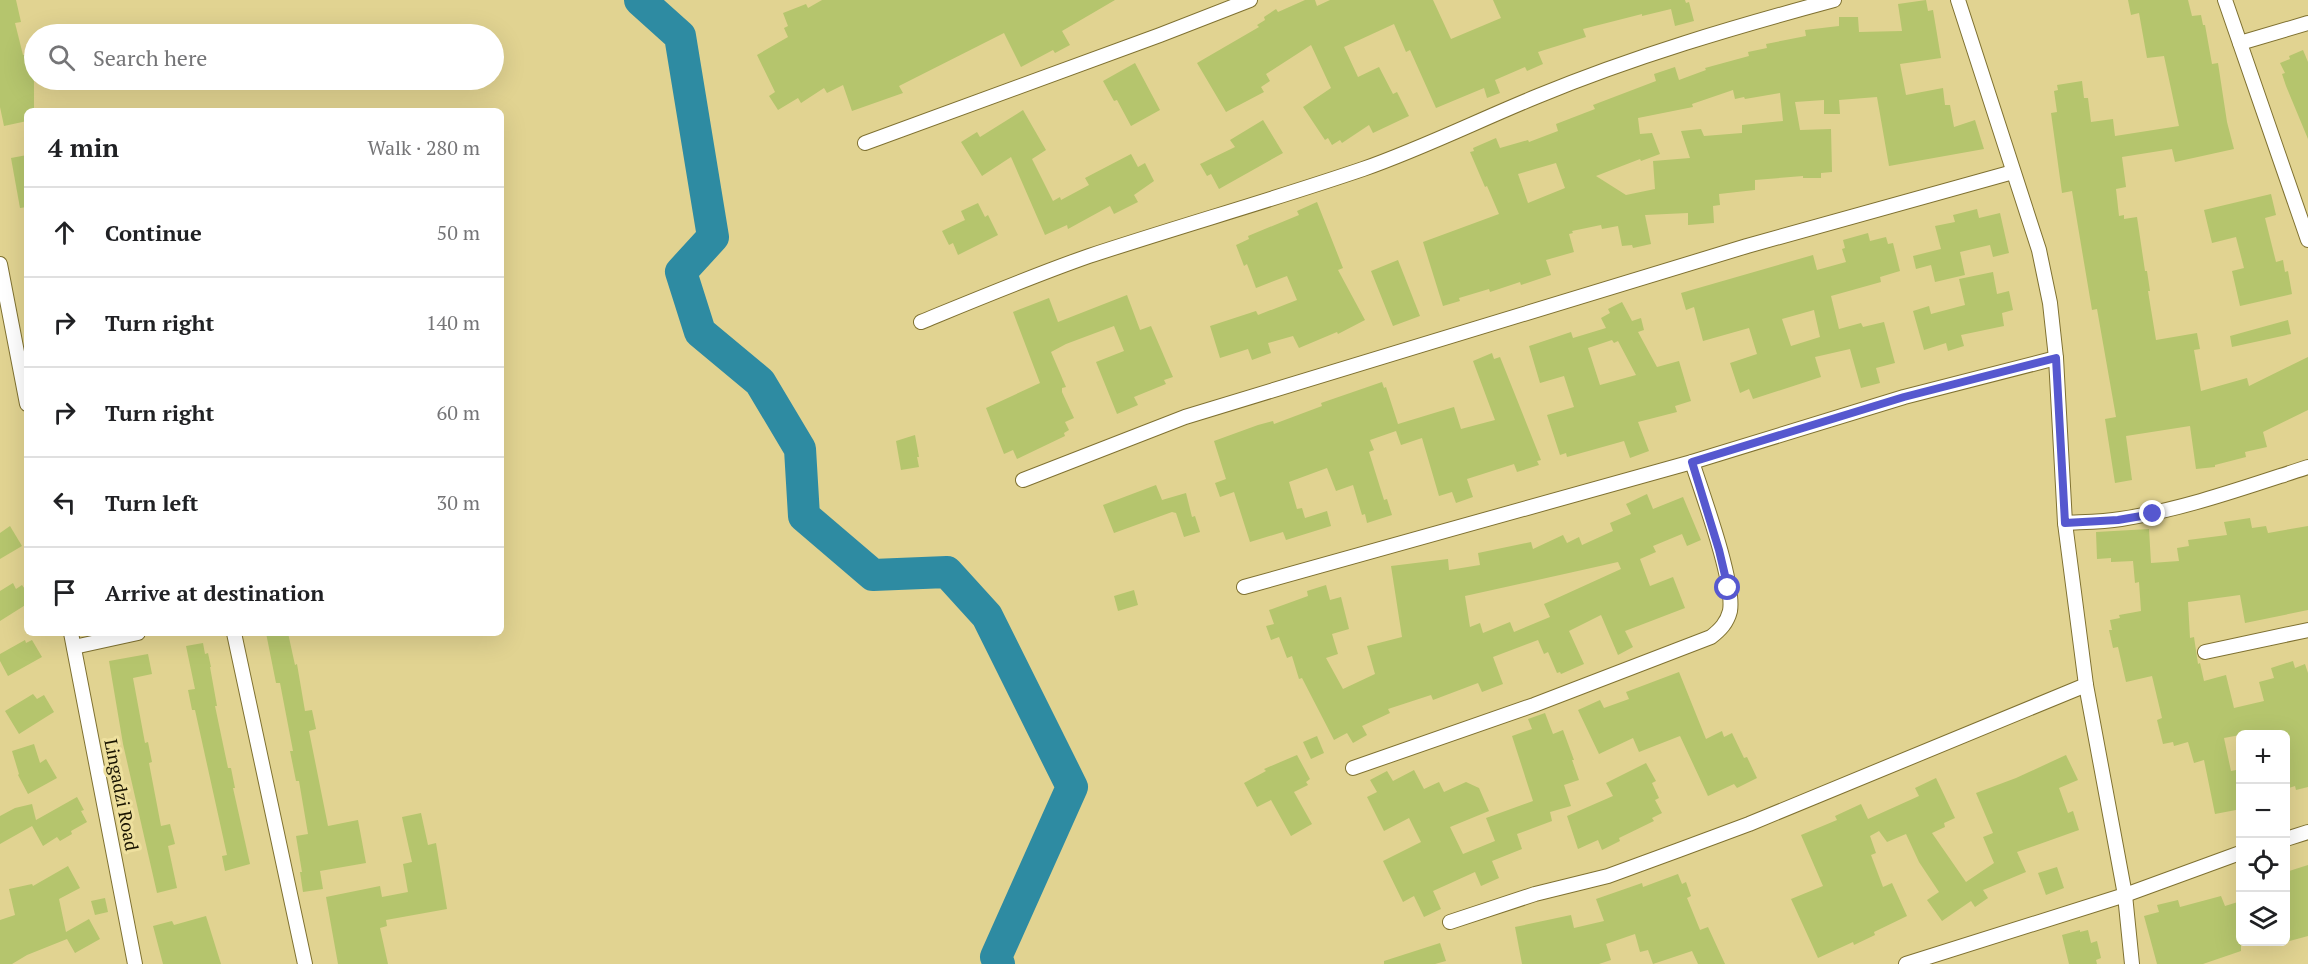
<!DOCTYPE html>
<html lang="en">
<head>
<meta charset="utf-8">
<style>
  :root { --surface:#fff; --page:#f2f2f2; --text:#202124; --muted:#757577; --line:#e0e0e0 }
  body { margin:0; font-family:"PT Serif",serif; background:var(--page); color:var(--text) }
  .controls { position:absolute; right:18px; bottom:18px; display:grid; overflow:hidden; border-radius:9px; box-shadow:0 6px 24px #0002 }
  .controls button { width:54px; height:54px; display:grid; place-items:center; padding:0; border:0; border-bottom:2px solid var(--line); background:var(--surface); color:var(--text); font:30px sans-serif }
  .stop { position:absolute; width:18px; height:18px; margin:-14px; border:4px solid #5658cf; border-radius:50%; background:#fff }
  .stop.end { background:#5658cf; border-color:#fff; box-shadow:0 2px 6px #0008 }
  .list { margin:0; padding:0; list-style:none }
  h2 { display:flex; justify-content:space-between; align-items:center; height:78px; margin:0; padding:0 24px; font-size:26px }
  h2 small { font-size:20px; font-weight:400; color:var(--muted) }
  .list li { display:grid; grid-template-columns:39px 1fr auto; gap:18px; align-items:center; box-sizing:border-box; height:90px; padding:0 24px; border-top:2px solid var(--line) }
  .list b { display:block; font-size:22px; white-space:nowrap }
  .list em { font-size:20px; font-style:normal; color:var(--muted) }
  .icon { flex:none; width:33px; height:33px; fill:none; stroke:currentColor; stroke-width:2; stroke-linecap:round; stroke-linejoin:round }
  .map { position:relative; flex:none; width:2308px; height:964px; overflow:hidden }
  .search { position:absolute; background:var(--surface); box-shadow:0 6px 24px #0002; left:24px; top:24px; width:480px; height:66px; display:flex; align-items:center; gap:15px; box-sizing:border-box; padding:0 21px; border-radius:33px; color:var(--muted); font-size:22px }
  .panel { position:absolute; background:var(--surface); box-shadow:0 6px 24px #0002; left:24px; top:108px; width:480px; height:528px; border-radius:9px }
  .map>svg:first-child { display:block }
</style>
</head>
<body>
<div class="map">
<svg width="2308" height="964" viewBox="0 0 2308 964">
  <rect width="100%" height="100%" fill="#e1d391"/>
  <g fill="none" stroke-linecap="round" stroke-linejoin="round">
    <polyline stroke="#2e8ba2" stroke-width="32" points="640,0 680,36 713,237 681,272 700,332 760,382 800,449 804,516 873,575 947,572 987,616 1072,787 996,957 999,964"/>
  </g>
  <g fill="#b5c56d" fill-rule="evenodd">
    <polygon points="0,0 16,0 21,22 15,23 23,55 34,53 34,111 27,111 27,121 4,126 0,107"/>
    <polygon points="822,0 1115,0 1062,31 1070,45 1055,53 1053,50 1021,67 1004,33 899,86 903,93 852,111 843,85 827,93 824,88 801,103 798,98 778,110 769,96 775,92 757,55 788,37 784,28 788,26 783,13 806,4 808,8"/>
    <polygon points="1305,0 1315,0 1317,6 1330,0 1433,0 1451,39 1501,18 1493,0 1685,0 1686,3 1689,2 1694,21 1675,26 1671,9 1642,16 1642,14 1583,29 1586,37 1538,52 1543,64 1527,71 1525,67 1495,80 1500,93 1487,98 1484,88 1436,108 1410,50 1406,52 1394,24 1344,47 1358,77 1379,67 1393,94 1397,92 1409,116 1373,133 1369,125 1342,143 1340,140 1332,145 1328,138 1325,140 1303,107 1331,88 1311,45 1266,74 1270,81 1261,87 1264,92 1226,112 1197,63 1259,27 1257,25 1265,20 1264,17 1276,9 1278,12"/>
    <path d="M1926,0L1928,11L1933,10L1941,58L1900,64L1906,95L1943,88L1945,105H1950L1954,127L1975,120L1984,149L1889,166L1877,97L1839,100L1840,114H1824V100L1795,102L1800,130L1831,129L1832,172L1821,173V178H1803V176L1755,180V190L1719,194L1720,205L1713,206L1714,223L1688,225V213L1645,215L1651,244L1633,248L1632,245L1622,246L1618,226L1602,229L1601,225L1572,231L1573,233L1569,234L1574,252L1546,260L1551,275L1521,285L1520,282L1490,292L1489,289L1459,298L1460,301L1443,306L1423,242L1499,214L1487,186L1485,187L1470,152L1474,151L1473,148L1496,138L1500,148L1528,140L1529,142L1558,131L1556,124L1595,109L1593,105L1656,81L1654,74L1675,67L1679,80L1706,70L1705,68L1749,56L1748,52L1767,48L1766,44L1806,36L1805,30L1839,26V17H1858L1859,32L1902,31L1898,4ZM1733,90L1735,99L1744,97L1745,99L1780,93L1783,121L1742,125V133L1704,136L1701,129L1681,131L1690,158L1653,161L1655,189L1626,195L1596,176L1640,159L1641,161L1660,154L1652,133L1640,134L1638,118L1693,107L1692,104ZM1556,163L1565,188L1528,203L1518,174Z"/>
    <polygon points="2128,0 2188,0 2192,16 2201,15 2203,25 2205,25 2212,64 2218,63 2227,122 2234,149 2175,162 2172,149 2122,157 2126,187 2116,189 2119,216 2124,215 2124,219 2137,217 2145,271 2147,271 2150,291 2148,291 2156,340 2197,333 2200,349 2194,350 2201,391 2247,378 2249,386 2308,357 2308,410 2263,432 2267,447 2245,452 2246,457 2215,465 2215,467 2196,469 2190,426 2126,436 2132,480 2115,483 2105,419 2116,417 2097,309 2092,310 2072,191 2062,193 2051,113 2057,112 2054,91 2058,90 2057,85 2082,81 2084,98 2088,98 2091,122 2113,119 2115,136 2179,126 2164,56 2147,58 2139,13 2131,15"/>
    <polygon points="2303,50 2308,62 2308,139 2286,86 2282,74 2285,73 2280,63 2290,59 2289,56"/>
    <polygon points="1135,63 1160,110 1131,126 1117,100 1114,101 1103,81"/>
    <polygon points="1023,110 1046,150 1032,159 1053,201 1060,197 1061,200 1089,185 1085,178 1131,154 1138,167 1145,163 1154,181 1134,195 1138,202 1114,214 1110,206 1068,229 1067,225 1045,235 1011,157 982,176 961,142 977,132 980,137"/>
    <polygon points="1263,120 1283,153 1219,189 1211,174 1207,176 1200,164 1235,147 1230,140"/>
    <polygon points="27,155 27,207 20,208 11,158"/>
    <polygon points="2271,194 2276,215 2265,218 2276,262 2283,260 2285,272 2288,271 2292,294 2240,306 2232,271 2244,268 2236,237 2212,243 2204,210"/>
    <polygon points="1317,202 1343,268 1338,270 1365,320 1338,334 1337,332 1299,348 1293,336 1268,343 1271,353 1252,360 1248,349 1220,358 1210,326 1256,311 1258,315 1297,300 1287,276 1256,288 1247,264 1244,266 1236,245 1249,239 1248,236 1299,215 1297,211"/>
    <polygon points="978,203 985,217 988,215 998,235 958,255 953,243 949,245 942,231 965,220 961,211"/>
    <polygon points="1977,209 1979,218 2000,213 2009,253 1993,257 1990,245 1960,252 1965,275 1935,282 1931,265 1916,269 1913,256 1941,249 1935,226 1955,222 1953,215"/>
    <path d="M1868,233L1870,241L1886,237L1888,244L1893,243L1900,271L1880,277L1881,282L1831,296L1839,329L1861,323L1863,327L1884,322L1895,363L1876,368L1880,383L1861,388L1850,349L1815,357L1821,377L1753,399L1749,389L1740,393L1730,363L1757,354L1749,328L1703,341L1694,307L1686,310L1681,293L1813,255L1817,270L1846,262L1842,249L1845,248L1843,240ZM1814,310L1820,337L1791,346L1782,319Z"/>
    <polygon points="1398,260 1420,316 1393,326 1371,271"/>
    <polygon points="1993,272 1997,294 2009,291 2013,310 2002,313 2004,326 1961,335 1964,346 1948,351 1946,343 1924,350 1913,311 1929,306 1931,314 1965,305 1959,279"/>
    <polygon points="1127,295 1140,330 1151,326 1173,377 1164,380 1166,384 1134,397 1138,405 1117,414 1096,362 1124,351 1114,326 1066,344 1051,352 1066,387 1062,388 1062,392 1074,418 1065,422 1069,430 1064,433 1065,436 1017,459 1013,450 1004,454 986,408 1040,383 1013,312 1049,298 1058,322"/>
    <path d="M1622,302L1632,321L1641,318L1644,330L1638,332L1657,367L1679,361L1691,401L1675,406L1677,412L1638,422L1649,451L1630,458L1624,441L1567,457L1566,453L1560,455L1547,415L1574,407L1564,376L1540,383L1529,346L1571,332L1573,338L1606,328L1601,318L1610,313L1608,309ZM1612,340L1614,343L1618,341L1636,375L1600,385L1588,348Z"/>
    <polygon points="2288,320 2291,334 2232,347 2230,336"/>
    <polygon points="1492,353 1494,359 1500,357 1541,460 1537,461 1539,465 1517,472 1514,464 1467,479 1473,497 1456,503 1452,492 1439,496 1422,438 1401,445 1396,431 1370,440 1374,450 1369,452 1384,500 1387,499 1392,515 1367,523 1365,514 1362,515 1353,485 1336,491 1327,468 1289,482 1297,509 1302,508 1305,518 1327,511 1331,526 1286,540 1283,532 1250,542 1234,492 1220,497 1215,483 1226,479 1214,441 1258,425 1273,421 1274,424 1322,406 1321,403 1382,382 1384,388 1386,387 1398,424 1454,407 1461,429 1495,420 1473,361"/>
    <polygon points="915,435 919,457 917,457 919,467 901,470 896,441"/>
    <polygon points="1156,485 1162,500 1186,493 1192,517 1195,516 1200,532 1184,537 1176,513 1172,512 1114,533 1103,505"/>
    <path d="M1647,494L1653,509L1683,497L1701,540L1687,546L1682,534L1653,546L1656,552L1640,559L1650,586L1673,577L1685,608L1625,631L1633,647L1618,655L1601,615L1569,631L1584,664L1561,674L1560,672L1557,673L1548,652L1544,654L1538,640L1493,657L1503,684L1482,692L1478,683L1433,700L1431,695L1388,709L1390,713L1362,726L1367,735L1353,743L1347,733L1334,740L1302,678L1299,679L1292,656L1287,658L1279,637L1271,640L1266,626L1274,624L1269,610L1308,596L1307,591L1326,585L1330,600L1341,597L1349,629L1332,634L1338,654L1326,658L1343,689L1375,674L1367,646L1402,637L1391,566L1448,559L1449,570L1480,565L1478,553L1531,542L1533,549L1563,535L1567,543L1579,537L1582,545L1613,531L1610,523L1631,514L1626,504ZM1618,562L1621,569L1544,604L1550,617L1514,632L1510,622L1483,633L1480,623L1470,627L1465,596Z"/>
    <polygon points="2250,518 2252,528 2266,526 2268,533 2308,526 2308,610 2245,623 2240,595 2188,602 2190,638 2194,637 2198,664 2200,663 2204,681 2226,675 2234,708 2264,701 2259,682 2274,678 2271,668 2293,661 2295,668 2305,664 2308,673 2308,787 2296,790 2295,786 2289,788 2286,774 2286,735 2240,735 2224,738 2231,771 2241,769 2241,809 2215,814 2204,760 2194,763 2188,742 2174,746 2173,742 2163,744 2157,720 2162,718 2152,676 2126,682 2118,647 2113,648 2109,630 2112,630 2110,620 2120,618 2119,615 2141,611 2139,582 2135,583 2133,561 2111,562 2111,558 2097,559 2096,532 2149,529 2151,563 2179,561 2177,548 2189,546 2188,540 2227,535 2224,522"/>
    <polygon points="10,526 22,546 0,559 0,533"/>
    <polygon points="13,583 16,589 22,585 27,592 27,604 0,621 0,591"/>
    <polygon points="1134,590 1138,605 1118,611 1114,596"/>
    <polygon points="266,633 288,633 295,665 297,664 305,711 312,710 316,729 309,731 328,826 358,820 366,863 320,871 323,889 303,892 300,872 302,872 296,836 308,834 299,781 296,781 290,751 293,751 280,683 276,683"/>
    <polygon points="25,640 26,643 32,640 42,657 8,676 0,661 0,654"/>
    <polygon points="203,643 205,654 208,653 211,667 210,667 217,706 215,706 228,768 231,768 235,788 233,788 250,864 225,871 222,856 227,855 195,710 192,710 188,690 195,689 186,646"/>
    <polygon points="148,654 152,674 133,678 145,743 148,742 152,762 149,763 161,826 170,824 175,844 168,846 177,888 157,893 123,744 109,661"/>
    <polygon points="1679,672 1706,739 1722,731 1724,737 1732,733 1744,758 1747,757 1757,778 1737,788 1734,784 1708,796 1680,736 1639,752 1633,738 1599,754 1578,710 1600,700 1604,708 1629,699 1626,692"/>
    <polygon points="33,694 37,699 44,695 54,712 19,734 5,711"/>
    <polygon points="1545,713 1553,734 1563,730 1574,760 1572,760 1579,780 1564,785 1571,806 1550,812 1552,821 1517,834 1522,849 1492,861 1499,878 1481,886 1475,872 1433,891 1441,909 1424,917 1414,896 1403,902 1383,861 1421,842 1409,818 1384,831 1367,797 1377,792 1370,780 1387,771 1393,781 1414,770 1424,789 1439,782 1444,792 1466,782 1479,788 1489,811 1450,827 1463,854 1495,841 1486,818 1533,801 1512,736 1532,729 1528,719"/>
    <polygon points="1317,736 1324,753 1311,759 1303,742"/>
    <polygon points="34,744 40,763 46,759 57,778 28,794 18,775 19,774 12,751"/>
    <polygon points="1297,755 1310,779 1306,782 1308,785 1294,792 1312,824 1291,836 1271,800 1257,807 1244,783 1266,771 1264,769"/>
    <polygon points="2066,755 2078,780 2059,788 2068,813 2073,811 2079,830 2017,852 2026,872 1983,890 1988,898 1975,907 1971,901 1942,921 1927,900 1939,892 1919,862 1906,834 1887,842 1879,831 1870,836 1876,853 1871,855 1883,887 1892,883 1907,916 1874,932 1875,935 1854,945 1853,942 1818,958 1791,899 1823,886 1801,835 1837,820 1835,816 1861,804 1868,819 1919,796 1915,788 1936,778 1955,818 1944,823 1945,827 1932,833 1966,882 1994,863 1983,837 1993,833 1976,793 2016,778"/>
    <polygon points="1646,763 1656,781 1652,783 1659,798 1655,800 1662,813 1652,818 1654,821 1619,838 1620,841 1602,850 1598,840 1578,849 1567,816 1613,796 1606,783"/>
    <polygon points="77,797 84,810 81,811 87,822 71,831 72,834 60,841 57,837 43,846 32,826 0,844 0,816 15,808 32,804 36,820"/>
    <polygon points="421,813 428,845 436,843 447,909 386,920 387,926 380,928 388,964 338,964 326,897 380,886 382,897 408,892 403,864 412,862 402,817"/>
    <polygon points="2308,865 2308,936 2286,942 2286,872"/>
    <polygon points="68,866 80,888 59,899 66,932 89,919 100,939 75,953 67,939 27,955 12,964 0,964 0,920 15,915 9,889 32,884 33,886"/>
    <polygon points="2057,867 2064,888 2046,895 2038,873"/>
    <polygon points="1678,874 1682,884 1686,882 1691,896 1687,898 1700,930 1708,927 1725,964 1698,964 1692,951 1653,964 1648,950 1640,952 1635,934 1606,944 1611,960 1599,964 1522,964 1515,927 1571,915 1574,928 1604,921 1596,899 1642,883 1643,887"/>
    <polygon points="2221,896 2225,906 2241,901 2241,951 2203,964 2157,964 2144,916 2159,912 2157,905 2178,900 2180,907"/>
    <polygon points="105,898 108,912 95,915 91,901"/>
    <polygon points="206,916 221,964 163,964 153,926 172,921 174,925"/>
    <polygon points="2080,930 2080,932 2088,930 2091,943 2097,941 2101,958 2096,960 2097,964 2069,964 2062,935"/>
    <polygon points="1440,943 1446,961 1435,964 1384,964 1384,961"/>
  </g>
  <g fill="none" stroke-linecap="round" stroke-linejoin="round">
    <g stroke="#7f7131" stroke-width="16">
      <g id="minor">
        <polyline points="1958,0 2039,250 2050,303 2056,358 2065,523 2086,685 2125,895 2132,964"/>
        <polyline points="2225,0 2308,240"/>
        <polyline points="2240,43 2308,23"/>
        <polyline points="865,143 1160,35 1250,0"/>
        <polyline points="0,264 27,404"/>
        <path d="M921,322C977,299 1032,276 1089,256C1180,226 1272,200 1363,169C1423,148 1479,120 1538,96C1635,56 1734,27 1834,0"/>
        <polyline points="1023,480 1185,417 1747,246 2013,172"/>
        <path d="M2065,523C2083,522 2103,522 2121,519C2185,509 2246,487 2308,467"/>
        <polyline points="1244,587 1692,462 1904,397 2056,358"/>
        <polyline points="71,633 135,964"/>
        <polyline points="234,633 305,964"/>
        <polyline points="74,647 138,633"/>
        <polyline points="2205,652 2308,630"/>
        <path d="M1353,768L1534,705L1711,637C1720,630 1727,623 1730,611C1735,582 1702,493 1692,462"/>
        <polyline points="2286,839 2308,832"/>
        <polyline points="1450,922 1535,894 1608,876 1679,850 1749,824 2086,685"/>
        <polyline points="1906,964 2125,895 2240,853"/>
      </g>
    </g>
    <use href="#minor" stroke="#fff" stroke-width="14"/>
  </g>
  <g fill="none" stroke-linecap="round" stroke-linejoin="round">
    <polyline stroke="#5658cf" stroke-width="8" points="1728,588 1719,550 1692,462 1904,397 2056,358 2065,523 2118,520 2153,514"/>
  </g>
  <g text-anchor="middle" stroke-width="6" stroke-linejoin="round" paint-order="stroke">
    <g font-size="18" fill="#191400" stroke="#eee09e">
      <text transform="translate(121 795) rotate(79)" y="6">Lingadzi Road</text>
    </g>
  </g>
</svg>
<div class="controls">
<button>+</button>
<button>−</button>
<button><svg class="icon" aria-label="locate" viewBox="0 0 24 24"><circle cx="12" cy="12" r="6"/><path d="M12 2v4M12 18v4M2 12h4M18 12h4"/></svg></button>
<button><svg class="icon" aria-label="layers" viewBox="0 0 24 24"><path d="M12 4l9 5-9 5-9-5zM3 14l9 5 9-5"/></svg></button>
</div>
<div class="stop" style="left:1728px;top:588px"></div>
<div class="stop end" style="left:2153px;top:514px"></div>
<div class="search"><svg class="icon" aria-label="search" viewBox="0 0 24 24"><circle cx="10" cy="10" r="6"/><path d="M15 15l6 6"/></svg>Search here</div>
<section class="panel">
<h2>4 min<small>Walk · 280 m</small></h2>
<ul class="list">
<li><svg class="icon" aria-label="ahead" viewBox="0 0 24 24"><path d="M12 20V5M6 11l6-6 6 6"/></svg><div><b>Continue</b></div><em>50 m</em></li>
<li><svg class="icon" aria-label="right" viewBox="0 0 24 24"><path d="M7 20v-9h11M14 6l5 5-5 5"/></svg><div><b>Turn right</b></div><em>140 m</em></li>
<li><svg class="icon" aria-label="right" viewBox="0 0 24 24"><path d="M7 20v-9h11M14 6l5 5-5 5"/></svg><div><b>Turn right</b></div><em>60 m</em></li>
<li><svg class="icon" aria-label="left" viewBox="0 0 24 24"><path d="M17 20v-9H6M10 6l-5 5 5 5"/></svg><div><b>Turn left</b></div><em>30 m</em></li>
<li><svg class="icon" aria-label="arrive" viewBox="0 0 24 24"><path d="M6 21V4h12l-3 4 3 4H6"/></svg><div><b>Arrive at destination</b></div></li>
</ul>
</section>
</div>
</body>
</html>
